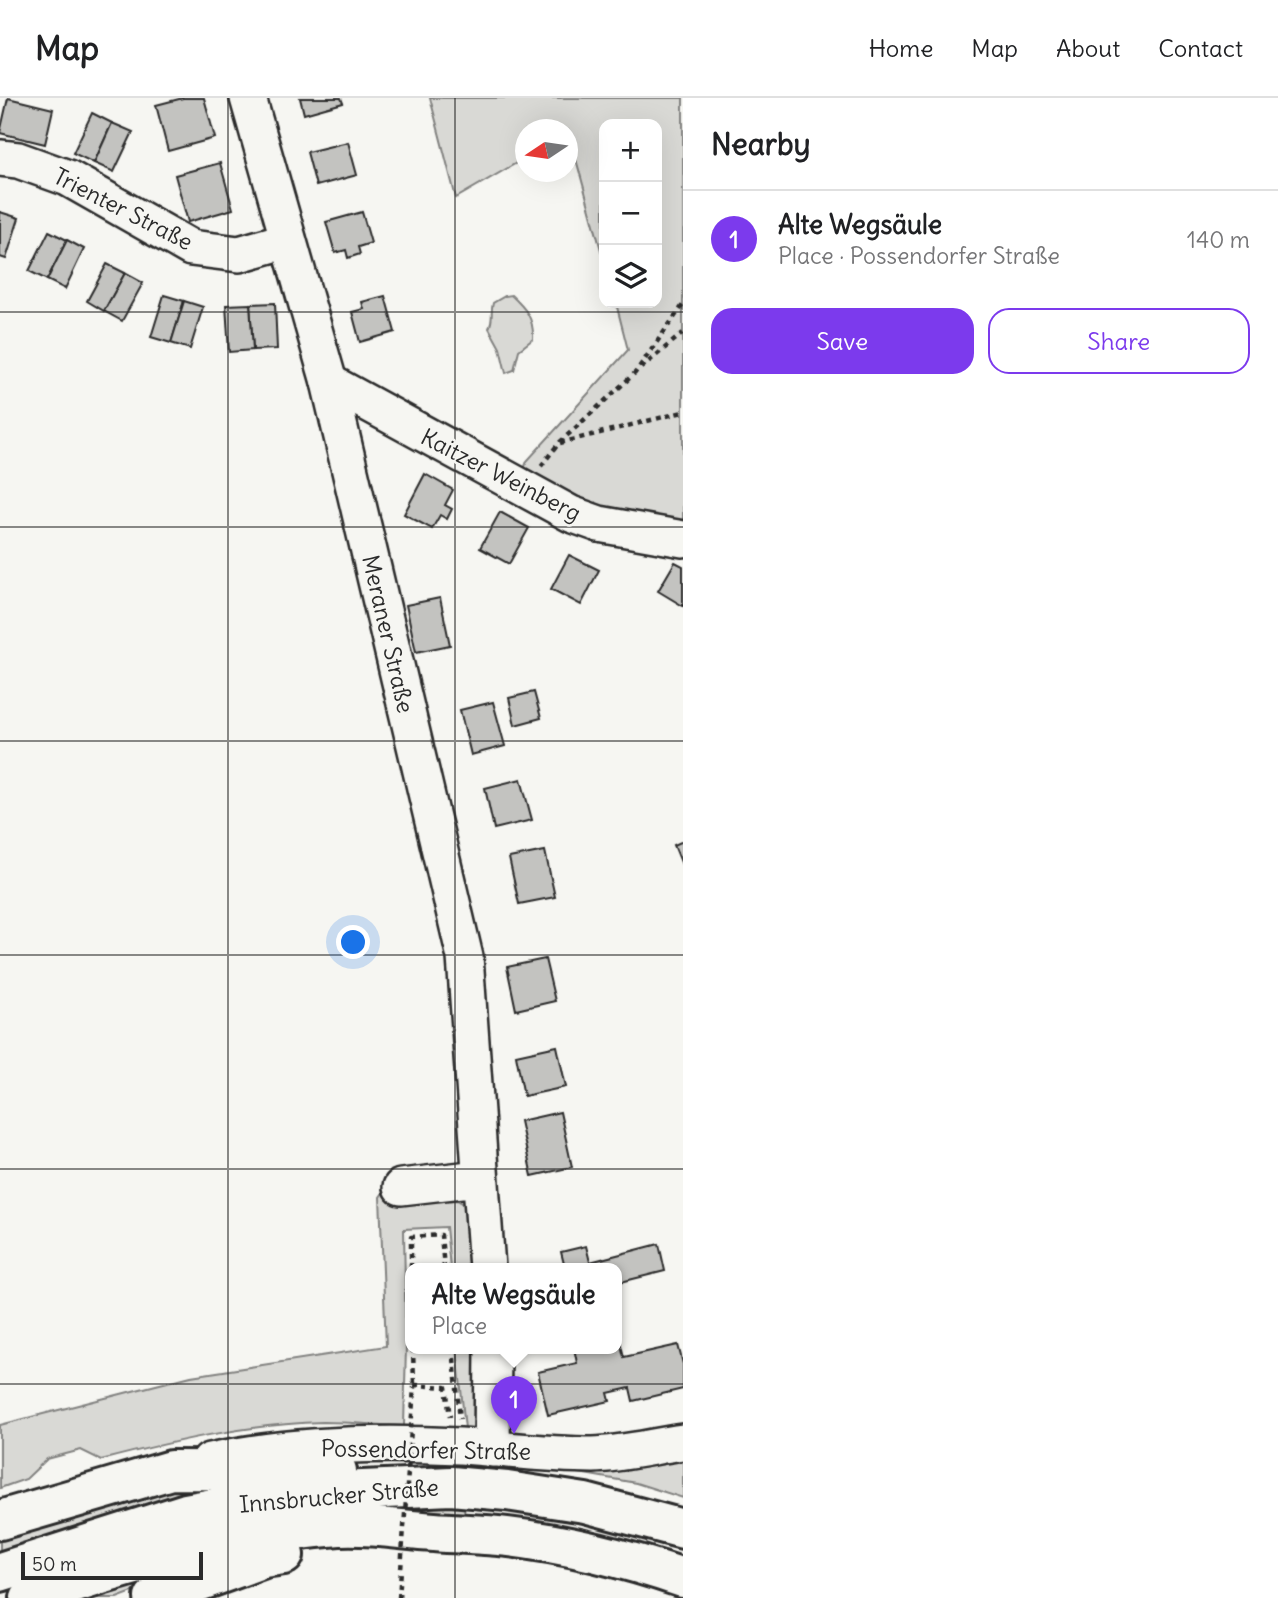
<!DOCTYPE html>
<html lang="en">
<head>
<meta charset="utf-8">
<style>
  :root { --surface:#fff; --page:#f2f2f2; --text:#202124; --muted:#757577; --line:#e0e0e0; --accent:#7c3aed }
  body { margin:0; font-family:Delius,sans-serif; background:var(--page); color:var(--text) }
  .controls { position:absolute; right:21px; top:21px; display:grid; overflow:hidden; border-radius:14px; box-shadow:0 7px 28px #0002 }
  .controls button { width:63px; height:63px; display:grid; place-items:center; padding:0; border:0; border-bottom:2px solid var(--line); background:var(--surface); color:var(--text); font:35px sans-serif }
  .compass { position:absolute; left:515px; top:21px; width:63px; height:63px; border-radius:50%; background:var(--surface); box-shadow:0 7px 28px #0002; rotate:257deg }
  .scale { position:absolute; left:21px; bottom:18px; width:182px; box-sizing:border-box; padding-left:7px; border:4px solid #2b2b2b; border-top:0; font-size:19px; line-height:24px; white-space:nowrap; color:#2b2b2b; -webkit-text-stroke:5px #f6f6f2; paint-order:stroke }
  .you { position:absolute; left:354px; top:845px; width:24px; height:24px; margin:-18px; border:5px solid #fff; border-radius:50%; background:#1a73e8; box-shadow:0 0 0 10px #1a73e833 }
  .badge { display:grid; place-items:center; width:46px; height:46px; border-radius:50%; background:var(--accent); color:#fff; font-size:23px; font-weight:700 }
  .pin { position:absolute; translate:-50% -58px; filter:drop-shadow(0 2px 4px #0008) }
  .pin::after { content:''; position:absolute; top:37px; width:24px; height:21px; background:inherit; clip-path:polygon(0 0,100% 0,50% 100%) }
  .popup { position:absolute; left:405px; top:1165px; width:217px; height:91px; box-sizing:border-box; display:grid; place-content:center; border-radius:14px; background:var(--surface); filter:drop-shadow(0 2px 5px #0005); font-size:23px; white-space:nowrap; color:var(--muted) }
  .popup b { font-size:26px; color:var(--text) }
  .popup::after { content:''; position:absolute; left:50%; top:100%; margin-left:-14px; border:14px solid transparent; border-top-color:var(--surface) }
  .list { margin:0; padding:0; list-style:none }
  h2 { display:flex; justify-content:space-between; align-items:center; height:91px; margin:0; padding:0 28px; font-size:30px }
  h2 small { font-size:23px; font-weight:400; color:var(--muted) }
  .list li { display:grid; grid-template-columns:46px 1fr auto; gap:21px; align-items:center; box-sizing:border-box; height:98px; padding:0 28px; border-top:2px solid var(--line) }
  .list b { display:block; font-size:26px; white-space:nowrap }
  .list p { margin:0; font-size:23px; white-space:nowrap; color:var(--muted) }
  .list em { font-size:23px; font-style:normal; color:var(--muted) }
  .actions { display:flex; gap:14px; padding:21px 28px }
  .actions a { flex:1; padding:16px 0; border:2px solid var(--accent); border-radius:21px; text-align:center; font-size:24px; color:var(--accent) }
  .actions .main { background:var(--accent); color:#fff }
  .icon { flex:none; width:38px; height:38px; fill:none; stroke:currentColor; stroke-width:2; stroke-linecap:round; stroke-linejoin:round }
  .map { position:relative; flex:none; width:683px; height:1500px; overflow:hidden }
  header { display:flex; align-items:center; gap:42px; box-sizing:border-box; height:98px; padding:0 35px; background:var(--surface); border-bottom:2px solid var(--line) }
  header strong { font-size:33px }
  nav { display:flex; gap:38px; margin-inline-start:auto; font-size:24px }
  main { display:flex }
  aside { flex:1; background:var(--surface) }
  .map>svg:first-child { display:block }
</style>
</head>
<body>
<header>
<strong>Map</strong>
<nav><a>Home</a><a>Map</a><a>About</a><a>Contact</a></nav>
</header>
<main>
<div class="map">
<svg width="683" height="1500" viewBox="0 0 683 1500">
  <rect width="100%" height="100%" fill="#f6f6f2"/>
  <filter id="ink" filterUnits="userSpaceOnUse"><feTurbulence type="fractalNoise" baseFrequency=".0143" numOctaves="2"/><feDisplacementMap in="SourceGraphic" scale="14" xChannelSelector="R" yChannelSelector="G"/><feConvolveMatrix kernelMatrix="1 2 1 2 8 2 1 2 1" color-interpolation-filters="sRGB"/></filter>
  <g filter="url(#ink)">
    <g fill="#d9d9d5" stroke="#828280" stroke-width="2">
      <polygon points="430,0 683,0 683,428 588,410 522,377 527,363 628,252 616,205 657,205 657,26 604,26 604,163 568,32 526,32 525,60 456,100"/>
      <path d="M511,197C526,211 534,220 533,241L519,252L514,272L506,275L500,250L489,230C494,221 490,214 493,205L505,198Z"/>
      <path d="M389,1086L412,1103L457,1102L469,1109L480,1170H450L446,1129L404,1131L406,1248L404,1328C377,1327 350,1324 323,1324C247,1326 174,1343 101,1362L81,1352L47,1361L26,1381L0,1390V1327L191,1278L386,1248L380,1099Z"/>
      <polygon points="457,1250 483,1250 479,1330 465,1331"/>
      <polygon points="683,1355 683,1400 636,1385 544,1369"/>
      <polygon points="248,1388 0,1457 0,1432 136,1392"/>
      <polygon points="414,1405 465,1408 464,1415 414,1412"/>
      <polygon points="188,1473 117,1500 66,1500"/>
    </g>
    <g fill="#c3c3c0" stroke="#2b2b2b" stroke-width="2">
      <polygon points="8,0 53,11 45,46 0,35"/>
      <polygon points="183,0 204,0 215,40 168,53 156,7"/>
      <polygon points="300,0 341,0 343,5 304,16"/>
      <polygon points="92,15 112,25 94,65 73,55"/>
      <polygon points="112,25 133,34 114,74 94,65"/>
      <polygon points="348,44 357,77 316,88 307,54"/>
      <polygon points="220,65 233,111 188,124 175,77"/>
      <polygon points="0,114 19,120 6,161 0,159"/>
      <polygon points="362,114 371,145 358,149 360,156 348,160 346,152 335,155 326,124"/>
      <polygon points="49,133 67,142 47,182 29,173"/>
      <polygon points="67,142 84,151 65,191 47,182"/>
      <polygon points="107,166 125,175 104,213 87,203"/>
      <polygon points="125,175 143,185 122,223 104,213"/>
      <polygon points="164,197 184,203 171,245 151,239"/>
      <polygon points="385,198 395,234 360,244 352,214 364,211 362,204"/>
      <polygon points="184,203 203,209 190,251 171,245"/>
      <polygon points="275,205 277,251 253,252 250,206"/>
      <polygon points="250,206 253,252 229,254 226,207"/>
      <polygon points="425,376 453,392 445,407 452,411 447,421 440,417 432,431 404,416"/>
      <polygon points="500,414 529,430 509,466 480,450"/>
      <polygon points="569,457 599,472 581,507 551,491"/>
      <polygon points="675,464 683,468 683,508 658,493"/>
      <polygon points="440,500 450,547 416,554 406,507"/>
      <polygon points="534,594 541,620 515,627 509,600"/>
      <polygon points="493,604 505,648 471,657 460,612"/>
      <polygon points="521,681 532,722 494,731 485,690"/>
      <polygon points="683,743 683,769 674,747"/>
      <polygon points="545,753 555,799 519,806 509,760"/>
      <polygon points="545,861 555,903 516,912 507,869"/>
      <polygon points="557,948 566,989 524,998 516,957"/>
      <polygon points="560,1014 572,1069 532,1078 520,1023"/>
      <polygon points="659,1146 665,1173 617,1185 617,1170 565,1170 561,1154 586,1148 590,1164"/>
      <polygon points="617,1231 624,1259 678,1247 683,1266 683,1291 633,1303 630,1290 608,1295 610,1303 548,1317 538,1274 577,1265 574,1250 617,1250"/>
    </g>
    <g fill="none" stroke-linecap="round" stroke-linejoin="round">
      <g stroke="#2b2b2b" stroke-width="40">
        <g id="minor">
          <polyline points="248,0 329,284 465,859 487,1170"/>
          <polyline points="0,60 18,62 68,80 191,150 239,156 288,142"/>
          <polyline points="329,284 571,416 599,426 683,441"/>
          <polyline points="401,1089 479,1080"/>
          <polyline points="492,1351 493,1250"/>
          <path d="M210,1363C289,1346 379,1344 460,1348C504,1351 548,1357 593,1357C623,1356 654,1348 683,1344"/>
        </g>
      </g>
      <g stroke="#2b2b2b" stroke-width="44">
        <g id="major">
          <polyline points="0,1422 171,1372 337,1373"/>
          <polyline points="0,1474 186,1415 241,1405 341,1393 451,1388 507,1393 585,1405 683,1431"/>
          <path d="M30,1500C130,1466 233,1436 339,1428C371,1426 401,1432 434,1434C458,1436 483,1436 508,1439C567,1446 627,1461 683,1480"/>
          <polyline points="154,1500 264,1460 284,1457"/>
        </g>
      </g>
      <g stroke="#2b2b2b" stroke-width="4.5" stroke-dasharray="5 5" stroke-linecap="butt">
        <polyline points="641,270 683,235"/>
        <polyline points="560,345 683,314"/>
        <polyline points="541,368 559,345 635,275 683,207"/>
        <polyline points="411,1170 411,1139 441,1137 444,1170"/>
        <polyline points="413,1250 414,1288"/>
        <polyline points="453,1250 460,1321"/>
        <polyline points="414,1287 446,1289 450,1319"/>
      </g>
      <use href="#minor" stroke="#f6f6f2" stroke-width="35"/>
      <use href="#major" stroke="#f6f6f2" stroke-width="38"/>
      <polyline stroke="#2b2b2b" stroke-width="4.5" stroke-dasharray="5 5" stroke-linecap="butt" points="399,1500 414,1289"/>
    </g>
  </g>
  <path fill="none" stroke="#2b2b2b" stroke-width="2" stroke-opacity="0.55" d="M228,0V1500M455,0V1500M0,214H683M0,429H683M0,643H683M0,857H683M0,1071H683M0,1286H683"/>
  <g text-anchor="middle" stroke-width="5" stroke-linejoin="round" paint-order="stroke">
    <g font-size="23" fill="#2b2b2b" stroke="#f6f6f2">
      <text transform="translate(123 111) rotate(27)" y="8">Trienter Straße</text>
      <text transform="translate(501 377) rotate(27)" y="8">Kaitzer Weinberg</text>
      <text transform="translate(388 536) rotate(77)" y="8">Meraner Straße</text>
      <text transform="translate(426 1352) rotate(1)" y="8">Possendorfer Straße</text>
      <text transform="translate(339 1398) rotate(-5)" y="8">Innsbrucker Straße</text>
    </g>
  </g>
</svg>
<div class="controls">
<button>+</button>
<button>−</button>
<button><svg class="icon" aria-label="layers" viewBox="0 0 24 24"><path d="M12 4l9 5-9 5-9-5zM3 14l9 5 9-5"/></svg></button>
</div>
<svg class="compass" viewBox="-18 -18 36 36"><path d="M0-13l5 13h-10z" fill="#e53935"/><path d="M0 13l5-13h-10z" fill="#757577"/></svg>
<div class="scale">50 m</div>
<div class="you"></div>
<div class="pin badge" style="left:514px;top:1336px">1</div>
<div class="popup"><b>Alte Wegsäule</b>Place</div>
</div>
<aside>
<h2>Nearby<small></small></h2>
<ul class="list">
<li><span class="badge">1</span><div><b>Alte Wegsäule</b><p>Place · Possendorfer Straße</p></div><em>140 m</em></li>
</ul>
<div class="actions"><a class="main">Save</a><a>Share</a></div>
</aside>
</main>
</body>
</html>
